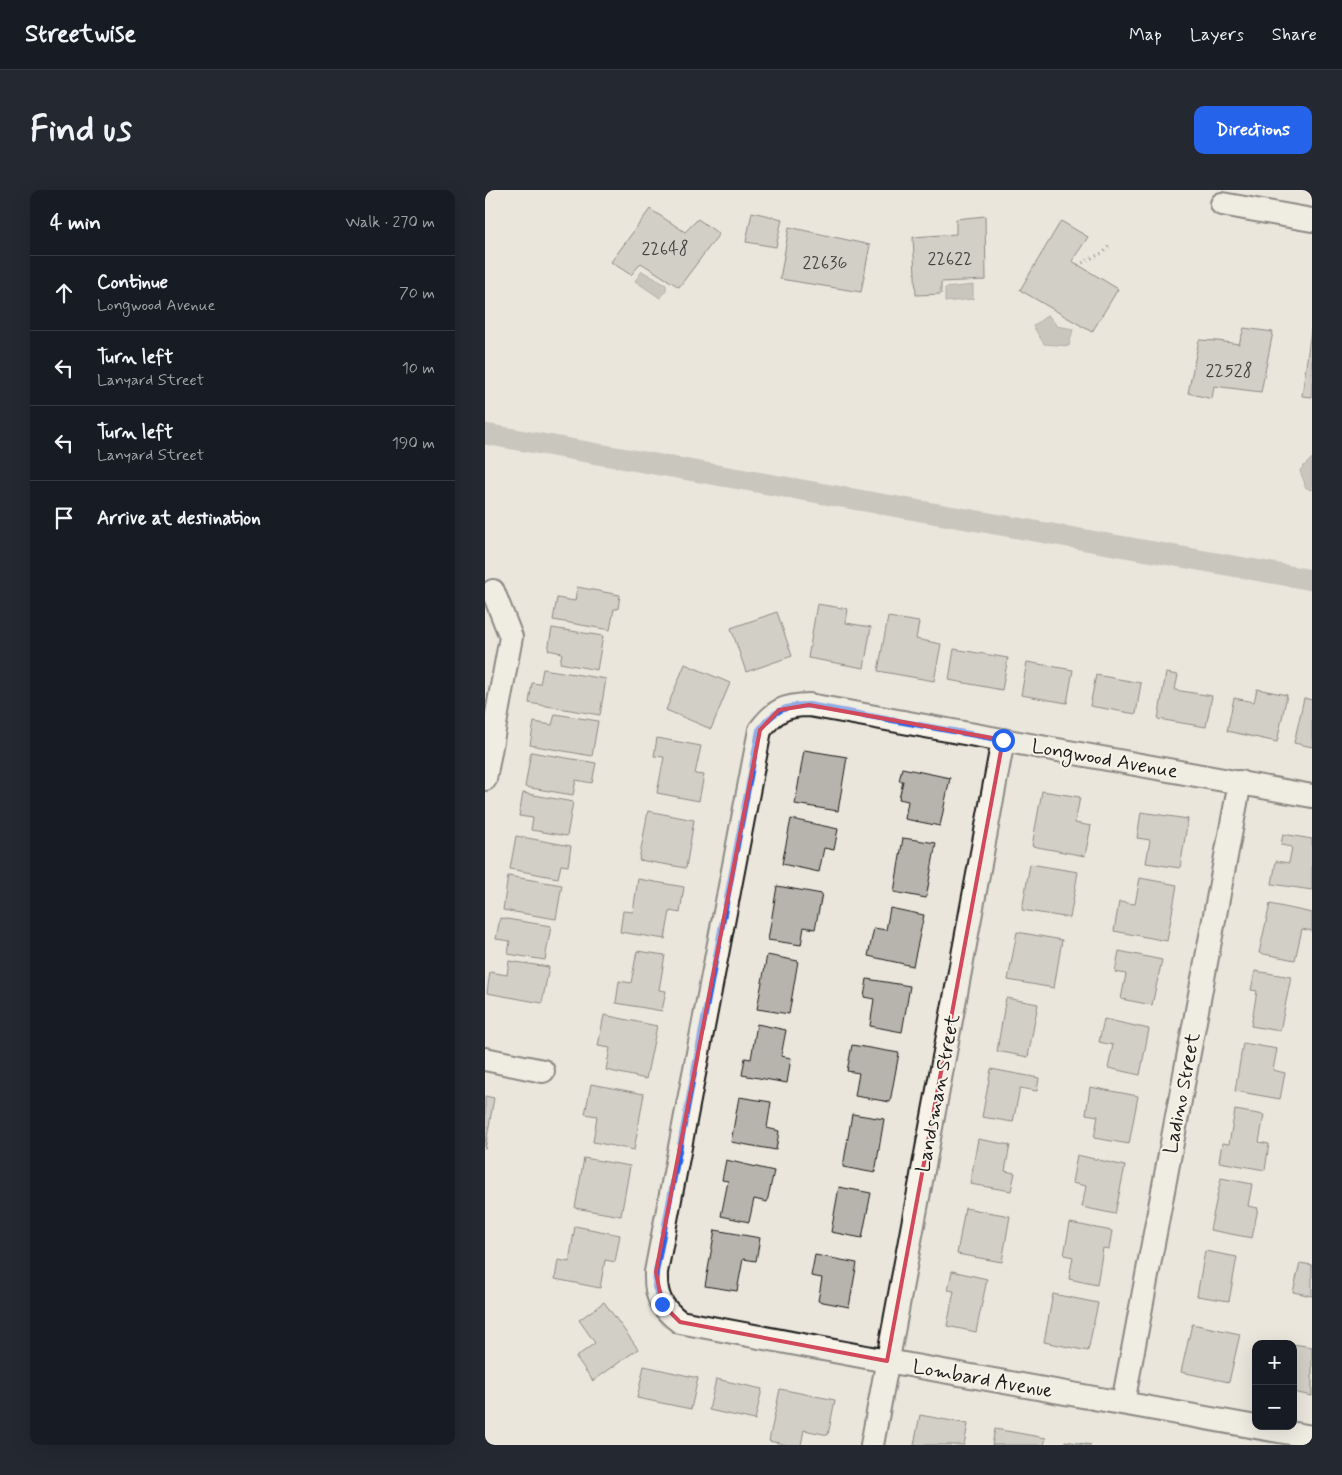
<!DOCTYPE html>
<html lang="en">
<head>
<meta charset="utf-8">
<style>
  :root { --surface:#171b24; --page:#242831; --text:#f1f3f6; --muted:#9ea1a6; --line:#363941; --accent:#2563eb }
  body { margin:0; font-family:Mynerve,sans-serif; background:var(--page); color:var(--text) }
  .controls { position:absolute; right:15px; bottom:15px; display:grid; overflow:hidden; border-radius:10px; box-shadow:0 5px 20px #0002 }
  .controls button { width:45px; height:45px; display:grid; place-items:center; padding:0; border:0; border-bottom:1px solid var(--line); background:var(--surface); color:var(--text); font:25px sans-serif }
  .stop { position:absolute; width:15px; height:15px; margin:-11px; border:4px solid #2563eb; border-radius:50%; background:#fff }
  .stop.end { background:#2563eb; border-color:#fff; box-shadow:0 1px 5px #0008 }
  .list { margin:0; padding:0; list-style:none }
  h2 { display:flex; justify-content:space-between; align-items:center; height:65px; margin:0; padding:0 20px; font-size:21px }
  h2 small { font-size:16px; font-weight:400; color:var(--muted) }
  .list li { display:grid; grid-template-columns:32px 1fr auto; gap:15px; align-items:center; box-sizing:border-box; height:75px; padding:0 20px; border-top:1px solid var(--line) }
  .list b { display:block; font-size:19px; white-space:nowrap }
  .list p { margin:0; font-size:16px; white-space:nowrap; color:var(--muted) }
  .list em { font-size:16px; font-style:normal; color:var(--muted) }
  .icon { flex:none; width:28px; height:28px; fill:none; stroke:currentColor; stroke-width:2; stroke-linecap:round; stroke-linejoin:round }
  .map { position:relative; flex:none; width:827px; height:1255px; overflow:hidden; border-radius:10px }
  header { display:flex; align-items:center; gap:30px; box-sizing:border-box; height:70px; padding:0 25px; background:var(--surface); border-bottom:1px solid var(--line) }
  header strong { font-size:24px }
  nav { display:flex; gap:28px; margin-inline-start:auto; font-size:18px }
  .intro { display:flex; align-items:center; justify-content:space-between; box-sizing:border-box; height:120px; padding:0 30px }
  h1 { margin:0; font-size:35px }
  .button { padding:12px 22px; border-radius:10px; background:var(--accent); color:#fff; font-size:18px; font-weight:700 }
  main { display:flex; gap:30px; padding:0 30px }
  aside { flex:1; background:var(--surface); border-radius:10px; box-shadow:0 5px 20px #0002 }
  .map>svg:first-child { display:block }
</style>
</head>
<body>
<header>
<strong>Streetwise</strong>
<nav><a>Map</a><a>Layers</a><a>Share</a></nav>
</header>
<div class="intro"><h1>Find us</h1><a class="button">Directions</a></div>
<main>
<aside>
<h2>4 min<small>Walk · 270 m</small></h2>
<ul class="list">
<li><svg class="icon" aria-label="ahead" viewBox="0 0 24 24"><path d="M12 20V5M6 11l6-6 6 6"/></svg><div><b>Continue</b><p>Longwood Avenue</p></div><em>70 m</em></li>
<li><svg class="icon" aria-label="left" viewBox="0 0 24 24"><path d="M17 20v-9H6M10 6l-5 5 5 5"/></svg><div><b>Turn left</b><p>Lanyard Street</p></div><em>10 m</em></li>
<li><svg class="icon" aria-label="left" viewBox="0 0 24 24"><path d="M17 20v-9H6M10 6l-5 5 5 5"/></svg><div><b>Turn left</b><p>Lanyard Street</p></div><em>190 m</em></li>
<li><svg class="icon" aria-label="arrive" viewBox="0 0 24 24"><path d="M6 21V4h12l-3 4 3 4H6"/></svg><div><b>Arrive at destination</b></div></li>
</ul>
</aside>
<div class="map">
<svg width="827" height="1255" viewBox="0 0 827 1255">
  <rect width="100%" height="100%" fill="#eae6dc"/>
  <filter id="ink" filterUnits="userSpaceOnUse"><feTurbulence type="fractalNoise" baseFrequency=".02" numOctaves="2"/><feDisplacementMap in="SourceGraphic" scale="10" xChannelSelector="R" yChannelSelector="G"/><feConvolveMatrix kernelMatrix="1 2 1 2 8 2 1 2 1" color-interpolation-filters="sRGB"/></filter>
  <g filter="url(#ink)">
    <g fill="#a3a19a" stroke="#6d6c68">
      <polygon points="157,81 181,95 181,100 175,108 150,91"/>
      <polygon points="488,95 488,109 460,112 460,98"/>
      <polygon points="563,125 572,136 588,139 584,156 559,154 548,136"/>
      <path d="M827,268V299L826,300L820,297C820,290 816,287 815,280Z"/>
    </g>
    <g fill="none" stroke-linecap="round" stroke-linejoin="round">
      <polyline stroke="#a3a19a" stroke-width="21" points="0,244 827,390"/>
    </g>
    <g fill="#b6b4ac" stroke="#1c1c1c">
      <polygon points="165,19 200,42 213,29 234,44 194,97 156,73 146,85 126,72"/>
      <polygon points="267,22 297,29 291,57 261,52"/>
      <polygon points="500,26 501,90 456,92 456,104 431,105 428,47 471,44 471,29"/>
      <polygon points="576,31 603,47 587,71 633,99 607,142 535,100"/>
      <polygon points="304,37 385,55 376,102 295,89"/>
      <polygon points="827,133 827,207 817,206"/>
      <polygon points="759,138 788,142 776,202 729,196 727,209 703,203 714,150 733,151 754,154"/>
      <polygon points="92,397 135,405 133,419 129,419 125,440 68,430 72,408 90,411"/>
      <polygon points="332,414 363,419 361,433 386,437 379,478 323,468"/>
      <polygon points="292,422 307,466 261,482 246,438"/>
      <polygon points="403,427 434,432 431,449 456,454 449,491 393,481"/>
      <polygon points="67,438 118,446 112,480 75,473 77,463 63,460"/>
      <polygon points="469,459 523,468 517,500 464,490"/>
      <polygon points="542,472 588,480 582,513 536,505"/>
      <polygon points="200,474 245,493 226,539 181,520"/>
      <polygon points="58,479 121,489 115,525 44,513 47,493 55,494"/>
      <polygon points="681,483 693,485 690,500 727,506 721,537 673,529"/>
      <polygon points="611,485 656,493 651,524 605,516"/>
      <polygon points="772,499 802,505 792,552 742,541 749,508 769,512"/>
      <polygon points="819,508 827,510 827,557 809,553"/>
      <polygon points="70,524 113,531 107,566 45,555 49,532 67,535"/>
      <polygon points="172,548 216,556 210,584 219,585 214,611 172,603 179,567 169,566"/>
      <polygon points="319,560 362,567 353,621 310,614"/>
      <polygon points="46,562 111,573 107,593 91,590 88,605 40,597"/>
      <polygon points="417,578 465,588 455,636 420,629 423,611 414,609 418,591 414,591"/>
      <polygon points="557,601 595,607 590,633 606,636 600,666 547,656"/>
      <polygon points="38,603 88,612 82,646 46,640 48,628 34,626"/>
      <polygon points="163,621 209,630 201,678 154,670"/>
      <polygon points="656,622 703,629 695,678 661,673 665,650 652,648"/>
      <polygon points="306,629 353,639 349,660 339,658 334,682 297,674"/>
      <polygon points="798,644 827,649 827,700 787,694 791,671 804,673 807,657 796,655"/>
      <polygon points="31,646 86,656 83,676 76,675 73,688 25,679"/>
      <polygon points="418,648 451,653 441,708 409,702"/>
      <polygon points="545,674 593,682 585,728 537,720"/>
      <polygon points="23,686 77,695 71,729 18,720"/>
      <polygon points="655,688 692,695 682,751 629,741 634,712 650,714"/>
      <polygon points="153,689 199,697 195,723 185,721 180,749 135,742 138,721 148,722"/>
      <polygon points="292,696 337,704 330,739 319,737 316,755 283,750"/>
      <polygon points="785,714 827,723 827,741 817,739 810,770 774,763"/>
      <polygon points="405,718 439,725 428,776 383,766 389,738 401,740"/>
      <polygon points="15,728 66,736 60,770 23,764 25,751 11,749"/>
      <polygon points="532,742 577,750 569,798 523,790"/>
      <polygon points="152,761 180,765 174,800 181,801 177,821 131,813 134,791 146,793"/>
      <polygon points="634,761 677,770 667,815 636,809 641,784 630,782"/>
      <polygon points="282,765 313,771 304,824 272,819"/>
      <polygon points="24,771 64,777 57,813 2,803 5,782 22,785"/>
      <polygon points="770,781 806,787 795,841 766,836 772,801 766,800"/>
      <polygon points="382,789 425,796 417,842 385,836 389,809 379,807"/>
      <polygon points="521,808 553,814 543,867 512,861"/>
      <polygon points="119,825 172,836 161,889 121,880 125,858 113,856"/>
      <polygon points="619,829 664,839 655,885 623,878 628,855 614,852"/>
      <polygon points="272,834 301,840 296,866 306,868 302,893 257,885 260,868 266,869"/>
      <polygon points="758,853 792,859 788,880 800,883 795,909 750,901"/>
      <polygon points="367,855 414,863 405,912 370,906 374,883 362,881"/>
      <polygon points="506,879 554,888 552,901 535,898 528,932 497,927"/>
      <polygon points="106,894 159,904 149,960 108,952 112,926 100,924"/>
      <polygon points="605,897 653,906 644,954 609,948 613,926 601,924"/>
      <polygon points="0,906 9,908 0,959"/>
      <polygon points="254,907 286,912 282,938 294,941 291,960 246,952"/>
      <polygon points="750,920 779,925 774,952 784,954 780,980 734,972 737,953 744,954"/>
      <polygon points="367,924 399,929 390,983 358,977"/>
      <polygon points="493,949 525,955 520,981 530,983 526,1001 485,994"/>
      <polygon points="592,965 640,976 630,1024 597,1017 601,996 587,993"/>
      <polygon points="99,968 145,976 136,1026 90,1018"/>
      <polygon points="241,970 289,981 282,1012 269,1009 264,1032 236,1026 243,991 237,990"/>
      <polygon points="736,988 767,994 763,1016 773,1018 767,1048 725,1040"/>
      <polygon points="354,997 386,1003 377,1048 346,1042"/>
      <polygon points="480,1018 525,1026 517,1072 472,1064"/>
      <polygon points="585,1033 627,1041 624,1059 618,1058 612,1095 584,1089 588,1067 579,1065"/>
      <polygon points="90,1036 135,1045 130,1072 120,1070 115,1098 70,1089 73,1070 84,1072"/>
      <polygon points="230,1040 275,1048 271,1071 258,1069 252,1101 220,1096"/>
      <polygon points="720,1061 752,1067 744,1111 712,1106"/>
      <polygon points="330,1065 372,1073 364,1117 333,1111 337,1088 326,1086"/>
      <polygon points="815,1073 827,1075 827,1106 808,1102"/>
      <polygon points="467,1081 502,1089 491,1142 462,1136 469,1101 463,1100"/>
      <polygon points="568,1104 613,1113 603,1161 559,1152"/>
      <polygon points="119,1112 153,1159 108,1191 91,1167 110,1153 94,1130"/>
      <polygon points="707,1134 755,1144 744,1192 696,1182"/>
      <polygon points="808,1154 827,1157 827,1206 808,1202"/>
      <polygon points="159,1176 213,1188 206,1219 152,1208"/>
      <polygon points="231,1189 277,1199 270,1230 224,1220"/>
      <polygon points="295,1199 350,1210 343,1245 319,1240 316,1255 303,1255 284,1251"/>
      <polygon points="435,1225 483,1234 479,1255 429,1255"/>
      <polygon points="510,1239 561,1248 559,1255 507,1255"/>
      <polygon points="580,1251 606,1255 580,1255"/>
    </g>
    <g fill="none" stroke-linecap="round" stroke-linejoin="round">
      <g stroke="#1c1c1c" stroke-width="26">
        <g id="minor">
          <polyline points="737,14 827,30"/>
          <polyline points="0,589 26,447 8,401"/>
          <path d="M827,606L324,515C300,515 289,521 275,540L171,1082C170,1106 176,1118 195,1132L402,1171L827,1247"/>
          <polyline points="0,869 58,881"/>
          <polyline points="638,1213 755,592"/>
          <polyline points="387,1255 518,550"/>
        </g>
      </g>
      <polyline stroke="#1c1c1c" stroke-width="3" stroke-dasharray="1 4" stroke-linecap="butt" points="593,75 619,62 624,56"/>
      <use href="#minor" stroke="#f7f3e8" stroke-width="22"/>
    </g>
  </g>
  <g fill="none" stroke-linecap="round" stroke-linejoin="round" filter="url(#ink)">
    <path stroke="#2563eb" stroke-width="6" d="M177,1114L170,1097L171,1082L274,540C288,521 300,515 324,515L518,550"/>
  </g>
  <path d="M0 0H827V1255H0ZM324,515L518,550L402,1171L195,1132L177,1114L171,1082L275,540L294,520Z" fill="#eae6dc" fill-opacity=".55" fill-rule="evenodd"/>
  <path fill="none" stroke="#d1495b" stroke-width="4" stroke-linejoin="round" d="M324,515L518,550L402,1171L195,1132L177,1114L171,1082L275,540L294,520Z"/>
  <g text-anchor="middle" stroke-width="4" stroke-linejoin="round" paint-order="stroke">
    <g font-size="18" fill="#424240">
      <text x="180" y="64">22648</text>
      <text x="465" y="74">22622</text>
      <text x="340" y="78">22636</text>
      <text x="744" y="186">22528</text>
    </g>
    <g font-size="20" fill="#1c1c1c" stroke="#f7f3e8">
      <text transform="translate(620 568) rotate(10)" y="7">Longwood Avenue</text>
      <text transform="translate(452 903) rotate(-79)" y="7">Landsman Street</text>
      <text transform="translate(696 903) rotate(-79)" y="7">Ladino Street</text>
      <text transform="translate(498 1188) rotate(10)" y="7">Lombard Avenue</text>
    </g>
  </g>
</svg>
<div class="controls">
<button>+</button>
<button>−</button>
</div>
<div class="stop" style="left:518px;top:550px"></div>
<div class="stop end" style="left:177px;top:1114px"></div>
</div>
</main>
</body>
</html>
